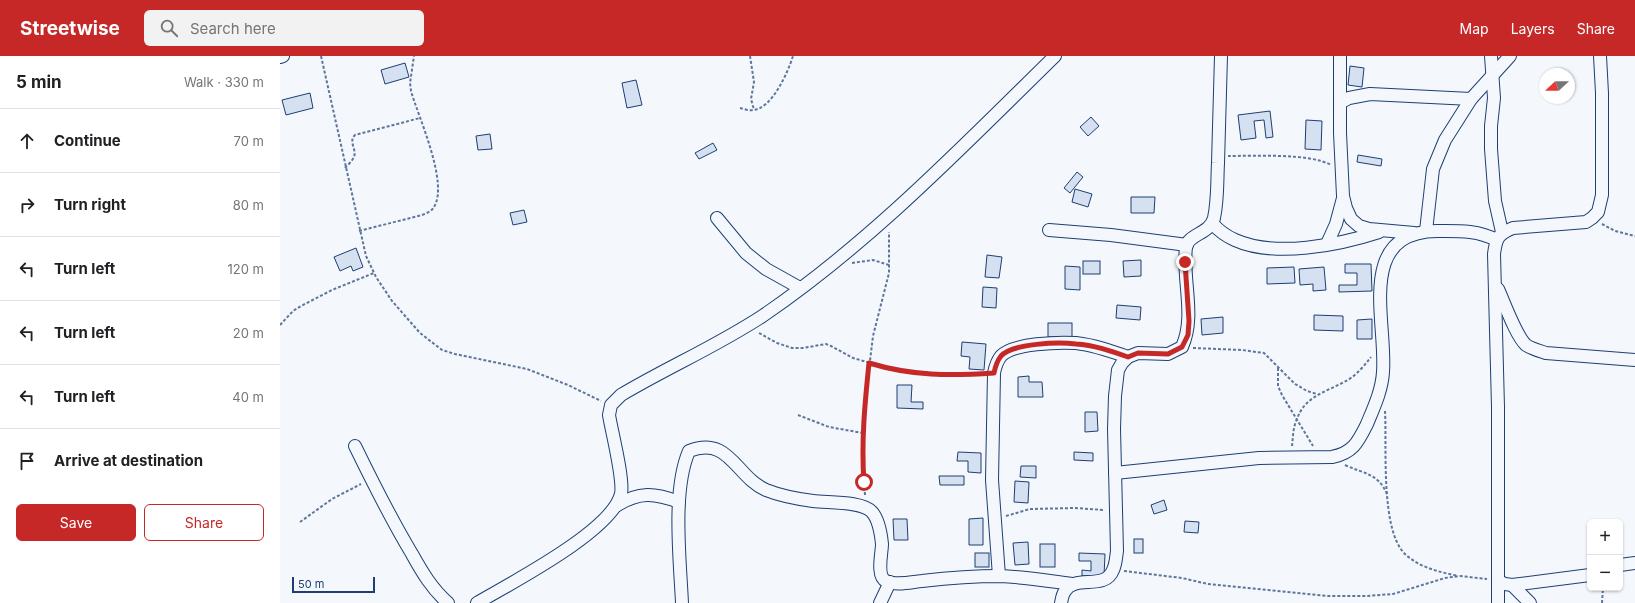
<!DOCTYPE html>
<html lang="en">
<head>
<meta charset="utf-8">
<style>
  :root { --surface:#fff; --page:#f2f2f2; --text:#202124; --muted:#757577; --line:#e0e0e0; --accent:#c62828 }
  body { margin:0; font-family:Inter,sans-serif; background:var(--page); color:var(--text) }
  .controls { position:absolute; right:12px; bottom:12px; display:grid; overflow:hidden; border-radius:6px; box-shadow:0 1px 3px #0004 }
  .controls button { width:36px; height:36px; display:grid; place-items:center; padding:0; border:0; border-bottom:1px solid var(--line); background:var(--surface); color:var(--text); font:20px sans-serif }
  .compass { position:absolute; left:1259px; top:12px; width:36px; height:36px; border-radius:50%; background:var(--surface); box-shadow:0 1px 3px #0004; rotate:248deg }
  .scale { position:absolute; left:12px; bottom:10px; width:83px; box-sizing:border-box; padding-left:4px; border:2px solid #1d3f73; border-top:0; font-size:11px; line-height:14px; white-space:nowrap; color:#1d3f73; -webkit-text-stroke:3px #f4f7fb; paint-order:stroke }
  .stop { position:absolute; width:12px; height:12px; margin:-9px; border:3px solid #c62828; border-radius:50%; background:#fff }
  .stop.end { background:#c62828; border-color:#fff; box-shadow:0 1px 4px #0008 }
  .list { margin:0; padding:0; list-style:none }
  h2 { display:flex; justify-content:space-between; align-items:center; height:52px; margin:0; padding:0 16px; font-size:17px }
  h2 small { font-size:13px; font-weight:400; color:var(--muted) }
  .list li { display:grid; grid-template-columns:26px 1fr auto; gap:12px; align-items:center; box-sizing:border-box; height:64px; padding:0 16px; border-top:1px solid var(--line) }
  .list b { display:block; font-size:15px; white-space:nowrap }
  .list em { font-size:13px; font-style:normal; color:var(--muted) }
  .actions { display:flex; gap:8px; padding:12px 16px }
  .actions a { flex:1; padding:9px 0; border:1px solid var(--accent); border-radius:6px; text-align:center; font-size:14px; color:var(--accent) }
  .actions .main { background:var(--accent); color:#fff }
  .icon { flex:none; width:22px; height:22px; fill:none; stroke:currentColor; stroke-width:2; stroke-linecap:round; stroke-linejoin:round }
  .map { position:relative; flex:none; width:1355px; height:547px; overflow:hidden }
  header { display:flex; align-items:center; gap:24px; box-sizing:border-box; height:56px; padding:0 20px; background:var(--accent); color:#fff }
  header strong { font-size:19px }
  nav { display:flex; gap:22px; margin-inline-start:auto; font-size:14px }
  .search { width:280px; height:36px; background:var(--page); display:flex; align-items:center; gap:10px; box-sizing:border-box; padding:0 14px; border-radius:6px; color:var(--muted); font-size:15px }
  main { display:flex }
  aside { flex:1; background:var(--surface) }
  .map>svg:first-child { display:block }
</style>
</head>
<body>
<header>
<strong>Streetwise</strong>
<div class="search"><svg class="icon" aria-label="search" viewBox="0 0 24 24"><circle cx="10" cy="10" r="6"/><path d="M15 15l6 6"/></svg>Search here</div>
<nav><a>Map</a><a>Layers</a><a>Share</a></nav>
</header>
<main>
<aside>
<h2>5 min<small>Walk · 330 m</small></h2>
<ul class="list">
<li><svg class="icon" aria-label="ahead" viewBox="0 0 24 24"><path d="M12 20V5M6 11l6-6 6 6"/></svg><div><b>Continue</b></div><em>70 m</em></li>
<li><svg class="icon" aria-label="right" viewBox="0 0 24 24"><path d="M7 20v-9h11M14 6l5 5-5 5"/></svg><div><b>Turn right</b></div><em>80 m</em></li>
<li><svg class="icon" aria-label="left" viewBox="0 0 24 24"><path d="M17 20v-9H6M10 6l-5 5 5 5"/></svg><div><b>Turn left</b></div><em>120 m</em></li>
<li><svg class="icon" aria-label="left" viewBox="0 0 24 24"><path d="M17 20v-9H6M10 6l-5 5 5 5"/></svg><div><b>Turn left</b></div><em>20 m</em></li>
<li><svg class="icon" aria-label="left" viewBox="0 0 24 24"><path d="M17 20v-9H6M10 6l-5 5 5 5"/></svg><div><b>Turn left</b></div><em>40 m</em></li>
<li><svg class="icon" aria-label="arrive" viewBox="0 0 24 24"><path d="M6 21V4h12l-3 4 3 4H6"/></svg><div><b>Arrive at destination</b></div></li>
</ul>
<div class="actions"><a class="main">Save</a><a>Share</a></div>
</aside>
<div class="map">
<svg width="1355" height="547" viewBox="0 0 1355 547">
  <rect width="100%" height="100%" fill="#f4f7fb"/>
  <g fill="#d5e0f0" stroke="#1d3f73">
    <polygon points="125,7 129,21 105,28 101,14"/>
    <polygon points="1070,10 1084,12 1082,31 1068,29"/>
    <polygon points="356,24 362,49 347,52 342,27"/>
    <polygon points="30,37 33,52 6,59 2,44"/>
    <polygon points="990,55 993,81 986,82 984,64 974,65 976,82 961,84 958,59"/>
    <polygon points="811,61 819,70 808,80 800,71"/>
    <polygon points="1026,64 1042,65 1041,94 1025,93"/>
    <polygon points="210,78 212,93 198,94 196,80"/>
    <polygon points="433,87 437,94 419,103 415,97"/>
    <polygon points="1078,99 1102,103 1101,110 1077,106"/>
    <polygon points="797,116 803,121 790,137 784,132"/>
    <polygon points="795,133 812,138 808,151 792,146"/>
    <polygon points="851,141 875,141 874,157 851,157"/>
    <polygon points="244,154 247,166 233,169 230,157"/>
    <polygon points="76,192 83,211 73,215 71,210 60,215 54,201"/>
    <polygon points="707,199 722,201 719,222 705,221"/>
    <polygon points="861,204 861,220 844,221 843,205"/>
    <rect x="803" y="205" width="17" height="13"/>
    <polygon points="1065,208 1091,208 1092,235 1059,236 1059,229 1077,229 1077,217 1065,217"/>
    <polygon points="785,210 800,211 800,234 785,233"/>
    <polygon points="1014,211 1015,227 987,228 987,212"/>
    <polygon points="1044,211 1046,234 1033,235 1033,228 1020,229 1019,213"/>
    <polygon points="703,231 717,232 716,252 702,251"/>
    <polygon points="837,249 861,251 860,264 836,262"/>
    <polygon points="1034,259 1063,260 1063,275 1034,274"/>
    <polygon points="943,261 943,277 922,279 921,263"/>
    <polygon points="1092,263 1092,283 1077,283 1077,264"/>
    <rect x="768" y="267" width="24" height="14"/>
    <polygon points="682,286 706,288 704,314 689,313 690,301 681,300"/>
    <polygon points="749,320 749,326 762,326 763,341 738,341 738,321"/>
    <polygon points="617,329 632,329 631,346 643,346 643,353 617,352"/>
    <polygon points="805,356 817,356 818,375 805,376"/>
    <polygon points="678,396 701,397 701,417 688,416 688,405 677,405"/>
    <polygon points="794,396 813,397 813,405 794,404"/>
    <polygon points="741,410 756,410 756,422 740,421"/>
    <polygon points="659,420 684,420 684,429 660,429"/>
    <polygon points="735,425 749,426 748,447 734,446"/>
    <polygon points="884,444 887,454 874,458 871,449"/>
    <polygon points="703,462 703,489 689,489 689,463"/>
    <polygon points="613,463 627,463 628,484 614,484"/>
    <polygon points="905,465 919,466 918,477 904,476"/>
    <rect x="854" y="483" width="9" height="14"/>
    <polygon points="748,486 749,508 735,509 733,487"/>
    <rect x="760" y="488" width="15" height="23"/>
    <rect x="695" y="497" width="14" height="14"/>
    <polygon points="799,497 825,498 824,520 802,520 802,514 811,515 811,505 799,505"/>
  </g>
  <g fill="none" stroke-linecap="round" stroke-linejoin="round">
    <g stroke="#1d3f73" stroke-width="14">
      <g id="minor">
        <polyline points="1060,0 1060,77 1063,140 1066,152 1071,163 1079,170 1089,173 1134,177"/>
        <polyline points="1211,0 1214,42 1211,70 1211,93 1215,145 1222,176"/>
        <polyline points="0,1 3,0"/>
        <polyline points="1060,47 1069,42 1090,38 1191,43"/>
        <polyline points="437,162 466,197 486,213 520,232"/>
        <path d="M933,168C939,175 946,180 955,184C995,202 1059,189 1099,176"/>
        <polyline points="769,174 831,179 907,189"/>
        <polyline points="1146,175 1153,113 1165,84 1191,43 1230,0"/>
        <polyline points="1047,188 1056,168 1063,142"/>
        <path d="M1218,233C1224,246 1236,280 1246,289C1252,293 1260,295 1266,297L1355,304"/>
        <path d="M75,390C93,427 111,463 132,498C142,516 152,533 168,547"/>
        <path d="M835,417L979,402L1052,401C1073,397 1078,386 1087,368C1094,351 1102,334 1103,316C1107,265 1075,176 1157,175C1178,175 1198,174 1216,184"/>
        <path d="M336,450C359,435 375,437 399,446"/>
        <polyline points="1340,509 1355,507"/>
        <path d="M719,520L712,424L714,317C715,312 717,305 721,300C733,287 779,286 796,287C814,289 831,295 848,301"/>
        <polyline points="1218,525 1225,528 1232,529 1310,519"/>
        <polyline points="1232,529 1250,547"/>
        <path d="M197,547C231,527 332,475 341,438C344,423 332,377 329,359L331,349L341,339C388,311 439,289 484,259C592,185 682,91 775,0"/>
        <path d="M402,547C400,504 392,434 409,395C449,379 456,421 486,434C501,440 518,443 533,445C548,447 582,445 592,456C599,464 601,478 602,488C602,497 596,520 606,525C616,530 631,526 642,525C668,522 694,520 720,520C745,521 768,525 792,528"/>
        <polyline points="600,547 610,526"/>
        <path d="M781,547C782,543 782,539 785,535C795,518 825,535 833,514C836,508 836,501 837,495L834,373L835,340L838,314L842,307L848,301L858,297L888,298L902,291C916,260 902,224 906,191C908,178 930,178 934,162C938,144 937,125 938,107C939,71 940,36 941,0"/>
        <path d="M1218,547V351L1214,198C1216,182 1218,178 1233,172L1306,166L1312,162L1318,156L1322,139V37L1320,0"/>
      </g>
    </g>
    <g stroke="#5e769c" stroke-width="2" stroke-dasharray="3 2" stroke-linecap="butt">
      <polyline points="41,0 86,200 96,221 112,245 140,277 162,294 175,298 247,313 288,329 321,345"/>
      <polyline points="470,0 474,26 471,43 474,54"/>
      <path d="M460,52C464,53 469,55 473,54C492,53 508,16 513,0"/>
      <path d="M948,100C974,100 1030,97 1051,109"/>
      <path d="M65,112C68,109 72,105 74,101C77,93 68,86 75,79L140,62"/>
      <polyline points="1322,168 1335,175 1355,180"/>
      <path d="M79,175L142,159C147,157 152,155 154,151C169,127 138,60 131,35L130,27L134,0"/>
      <polyline points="572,207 593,204 609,209"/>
      <polyline points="0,269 13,255 21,250 52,234 94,217"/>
      <polyline points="479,277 497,287 512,292 523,292 546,288 551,290 573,302 614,314 664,318 703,318"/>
      <polyline points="913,292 962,294 984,297 1015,328 1027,335 1037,338"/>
      <polyline points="998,312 998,330 1002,339 1033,390"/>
      <path d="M1105,355C1107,389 1100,474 1125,498C1140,512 1160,516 1178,520"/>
      <polyline points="518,359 549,371 583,377"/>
      <path d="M1012,390C1013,381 1013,371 1017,363C1025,340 1046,336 1064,326C1075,321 1084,310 1091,301"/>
      <path d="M1065,409C1084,418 1098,417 1107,438"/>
      <polyline points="585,439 583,406 585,346 593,280 609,217 609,176"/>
      <polyline points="726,460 750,453 795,452 824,454"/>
      <polyline points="20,466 52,443 81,428"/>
      <polyline points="844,515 902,522 928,528 1048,540 1087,540 1113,538 1165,522 1180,520 1207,523"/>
      <polyline points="1322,547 1323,532"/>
    </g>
    <use href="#minor" stroke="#f4f7fb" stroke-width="12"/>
  </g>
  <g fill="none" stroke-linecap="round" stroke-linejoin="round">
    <path stroke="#c62828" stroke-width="5" d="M584,426C581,386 585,346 589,307C632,320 670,320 714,317C715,312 717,305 721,300C733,287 779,286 796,288C814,289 831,295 848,301L858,297L888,298L902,291L908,279L909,265L905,206"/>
  </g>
</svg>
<div class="controls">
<button>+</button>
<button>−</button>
</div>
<svg class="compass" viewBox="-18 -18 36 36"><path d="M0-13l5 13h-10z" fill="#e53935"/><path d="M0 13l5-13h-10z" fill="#757577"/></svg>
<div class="scale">50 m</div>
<div class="stop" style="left:584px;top:426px"></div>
<div class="stop end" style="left:905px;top:206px"></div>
</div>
</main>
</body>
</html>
